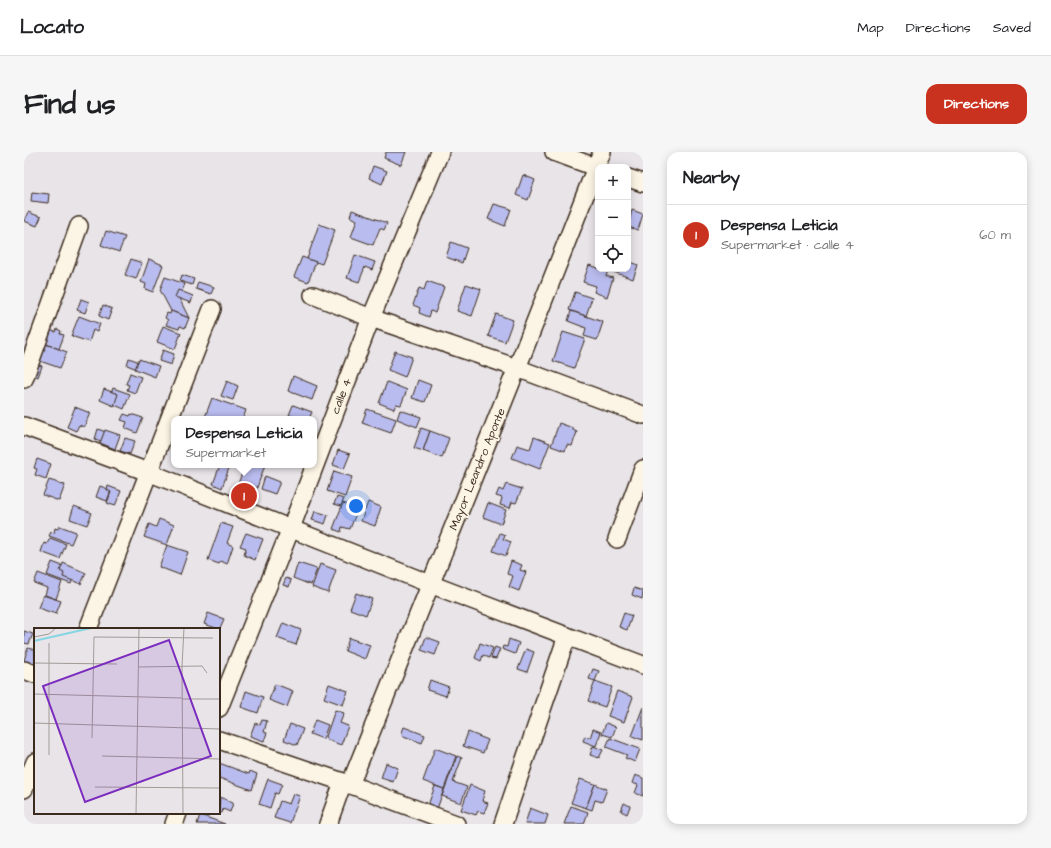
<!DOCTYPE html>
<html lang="en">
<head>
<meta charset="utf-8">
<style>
  :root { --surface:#fff; --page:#f6f6f6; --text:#202124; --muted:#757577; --line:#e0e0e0; --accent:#c8321e }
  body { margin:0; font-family:"Architects Daughter",sans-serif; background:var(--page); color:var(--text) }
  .controls { position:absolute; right:12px; top:12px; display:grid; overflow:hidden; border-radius:8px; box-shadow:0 2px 10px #0003 }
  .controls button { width:36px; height:36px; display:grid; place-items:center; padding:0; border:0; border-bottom:1px solid var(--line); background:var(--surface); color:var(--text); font:20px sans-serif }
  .you { position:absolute; left:332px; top:354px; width:14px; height:14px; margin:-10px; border:3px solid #fff; border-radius:50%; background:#1a73e8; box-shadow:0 0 0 6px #1a73e833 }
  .badge { display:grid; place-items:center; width:26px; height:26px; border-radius:50%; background:var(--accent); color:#fff; font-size:13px; font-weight:700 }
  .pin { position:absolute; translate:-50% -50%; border:2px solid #fff; box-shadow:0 1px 4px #0006 }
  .popup { position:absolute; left:147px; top:264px; width:146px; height:52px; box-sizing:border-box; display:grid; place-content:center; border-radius:8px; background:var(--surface); filter:drop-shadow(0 1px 3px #0005); font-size:13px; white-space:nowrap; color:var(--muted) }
  .popup b { font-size:15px; color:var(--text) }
  .popup::after { content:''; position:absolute; left:50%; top:100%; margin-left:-8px; border:8px solid transparent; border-top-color:var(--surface) }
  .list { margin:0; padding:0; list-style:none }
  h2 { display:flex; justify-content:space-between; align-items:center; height:52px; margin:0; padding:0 16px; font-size:17px }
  h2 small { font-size:13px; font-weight:400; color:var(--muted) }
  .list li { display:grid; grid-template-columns:26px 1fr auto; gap:12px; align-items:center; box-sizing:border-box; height:60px; padding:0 16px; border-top:1px solid var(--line) }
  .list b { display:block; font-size:15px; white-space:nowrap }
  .list p { margin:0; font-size:13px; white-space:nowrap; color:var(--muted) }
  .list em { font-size:13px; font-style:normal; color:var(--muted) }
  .icon { flex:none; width:22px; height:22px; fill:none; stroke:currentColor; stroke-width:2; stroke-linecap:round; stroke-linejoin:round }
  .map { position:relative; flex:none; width:619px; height:672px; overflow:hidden; border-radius:12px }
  header { display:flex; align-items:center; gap:24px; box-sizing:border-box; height:56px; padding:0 20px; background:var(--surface); border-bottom:1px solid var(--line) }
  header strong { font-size:19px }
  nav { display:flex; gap:22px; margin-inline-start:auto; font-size:14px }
  .intro { display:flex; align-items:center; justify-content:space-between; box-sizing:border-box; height:96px; padding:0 24px }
  h1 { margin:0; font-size:28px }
  .button { padding:10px 18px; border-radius:12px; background:var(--accent); color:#fff; font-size:14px; font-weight:700 }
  main { display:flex; gap:24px; padding:0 24px }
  aside { flex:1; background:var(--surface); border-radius:12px; box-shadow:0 2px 10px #0003 }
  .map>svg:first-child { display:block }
</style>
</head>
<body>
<header>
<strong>Locato</strong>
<nav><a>Map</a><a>Directions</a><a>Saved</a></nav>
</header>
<div class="intro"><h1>Find us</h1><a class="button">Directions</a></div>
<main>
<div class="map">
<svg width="619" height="672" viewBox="0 0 619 672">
  <rect width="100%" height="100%" fill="#e8e4e8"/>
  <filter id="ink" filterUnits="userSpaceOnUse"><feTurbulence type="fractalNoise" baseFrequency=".025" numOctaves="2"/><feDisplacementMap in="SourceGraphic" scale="8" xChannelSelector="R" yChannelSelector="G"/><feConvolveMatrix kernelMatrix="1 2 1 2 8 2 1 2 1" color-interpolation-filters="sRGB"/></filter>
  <g filter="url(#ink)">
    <g fill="#b9bcee" stroke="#3b2a1e">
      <polygon points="362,0 382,0 377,13 360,6"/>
      <polygon points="349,14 363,19 358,32 345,26"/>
      <polygon points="499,23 511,28 504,48 492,43"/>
      <polygon points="8,40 25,42 24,51 7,49"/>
      <polygon points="470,52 487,57 481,74 464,67"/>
      <polygon points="328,58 363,71 360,78 356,76 349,93 327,85 333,68 326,65"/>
      <polygon points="608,58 619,62 614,78 604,75"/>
      <polygon points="4,60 17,65 13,74 0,69"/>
      <polygon points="295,72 311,78 298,112 283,107"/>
      <polygon points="82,79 101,85 95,100 77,93"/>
      <polygon points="427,90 443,96 438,111 422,105"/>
      <polygon points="331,103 351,110 348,118 341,115 335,130 323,126"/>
      <polygon points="278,105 292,110 284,130 270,125"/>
      <polygon points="107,107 118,111 112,127 101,123"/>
      <polygon points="125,107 139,113 129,140 121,137 122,132 117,130"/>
      <polygon points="604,109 614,113 609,127 587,119 587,117 604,117"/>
      <polygon points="565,113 574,116 574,117 584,119 582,124 589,126 583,145 570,140 572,134 559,130"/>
      <polygon points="158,123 170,127 168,133 156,129"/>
      <polygon points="141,125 161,132 155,146 165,166 147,159 136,138"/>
      <polygon points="403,129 420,135 411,161 407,159 405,165 395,161 396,156 389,153 395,136 400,138"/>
      <polygon points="174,130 190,135 187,142 172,137"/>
      <polygon points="442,132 457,137 448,164 433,159"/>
      <polygon points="154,138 169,144 167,151 151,145"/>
      <polygon points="551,140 568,146 562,164 545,158"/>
      <polygon points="57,147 65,150 61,161 53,158"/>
      <polygon points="79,153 88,157 84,168 75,164"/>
      <polygon points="147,159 165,166 161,176 156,174 155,177 142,173 144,168 141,166 143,161 146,162"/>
      <polygon points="547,159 579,170 573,188 560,184 562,176 544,169"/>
      <polygon points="472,162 489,168 481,190 464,184"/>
      <polygon points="55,164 76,172 73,180 69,178 65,190 47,184"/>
      <polygon points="139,174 157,181 151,197 133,190"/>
      <polygon points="33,177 37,179 36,182 40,183 35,197 20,191 25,178 32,180"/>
      <polygon points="539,180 561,187 550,216 529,209"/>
      <polygon points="16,190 43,200 36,216 10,207"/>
      <polygon points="139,198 150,202 147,213 135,209"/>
      <polygon points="371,199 388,205 381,225 364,218"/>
      <polygon points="105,206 121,212 118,219 103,213"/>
      <polygon points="115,207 135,214 131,225 111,217"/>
      <polygon points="11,211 18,214 14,225 7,222"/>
      <polygon points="106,221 117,225 111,241 103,238 105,233 102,232"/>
      <polygon points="269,224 293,234 288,248 264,239"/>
      <polygon points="394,228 407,233 401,250 388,246"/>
      <polygon points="203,229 214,234 209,248 197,244"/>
      <polygon points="363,230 383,238 377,253 372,252 370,257 355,251"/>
      <polygon points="89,236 106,242 100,257 84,250"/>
      <polygon points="80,237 94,242 90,254 76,248"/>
      <polygon points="188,246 222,258 219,267 186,267 181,265"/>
      <polygon points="269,253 288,260 285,267 277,267 265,263"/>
      <polygon points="51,255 66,261 60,275 55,273 52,279 43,275"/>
      <polygon points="343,257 372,267 367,281 338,271"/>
      <polygon points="376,258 397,265 393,275 373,267"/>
      <polygon points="100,262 106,264 107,262 119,266 113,281 101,276 103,270 97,268"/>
      <polygon points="535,271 549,276 549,278 553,280 548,294 543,293 541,299 527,294"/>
      <polygon points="397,276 406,279 399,299 390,296"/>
      <polygon points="74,277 84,281 80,290 71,287"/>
      <polygon points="81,278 96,283 91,297 76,291"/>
      <polygon points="406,279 425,286 418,306 399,299"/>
      <polygon points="510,285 526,291 516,317 488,306 493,293 506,297"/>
      <polygon points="101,286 111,289 106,302 96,299"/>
      <polygon points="314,298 326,302 320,317 309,313"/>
      <polygon points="13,307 27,312 22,327 11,323 13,317 10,316"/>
      <polygon points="196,313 206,313 198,336 189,332"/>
      <polygon points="221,313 241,313 229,347 211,340"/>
      <polygon points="310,319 328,325 321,345 303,339"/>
      <polygon points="241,324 256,330 251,342 237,337"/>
      <polygon points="25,328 41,333 35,349 19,343"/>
      <polygon points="482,332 498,337 492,351 488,350 486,356 476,353 478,346 472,344 475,337 479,339"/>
      <polygon points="76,334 87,338 83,349 72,345"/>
      <polygon points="84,334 97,339 91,354 83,351 87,340 83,338"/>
      <polygon points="313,345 320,347 317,354 310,352"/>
      <polygon points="344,350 357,355 351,374 337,369"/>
      <polygon points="319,351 334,356 326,377 318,375 317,380 309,377"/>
      <polygon points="464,351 482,358 477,372 459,365"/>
      <polygon points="50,354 68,361 63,373 46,367"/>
      <polygon points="291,359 304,363 301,372 288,368"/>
      <polygon points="135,367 150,373 143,393 120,385 125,372 132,375"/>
      <polygon points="197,371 209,375 203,391 209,394 203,412 197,409 195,412 184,408"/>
      <polygon points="36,374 52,380 47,392 25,384 27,380 30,381 31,376 34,377"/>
      <polygon points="222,381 239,387 231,408 220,403 222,396 216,394"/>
      <polygon points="476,381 481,383 479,387 487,390 482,404 469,399"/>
      <polygon points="26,386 42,392 36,407 17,400 20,391 23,392"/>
      <polygon points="143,393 164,400 156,423 135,415"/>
      <polygon points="487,409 498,413 496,418 502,420 495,439 485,435 489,424 483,422"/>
      <polygon points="28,410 52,419 47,432 23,423"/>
      <polygon points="39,411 62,421 57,432 39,425 40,421 36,419"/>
      <polygon points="274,411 293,417 287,433 269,426"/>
      <polygon points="296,412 312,418 304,441 288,435"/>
      <polygon points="14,421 38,430 32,447 21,443 23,436 10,431"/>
      <polygon points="262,426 267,428 265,435 259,433"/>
      <polygon points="610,436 619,439 618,447 608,443"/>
      <polygon points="332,441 348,447 342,463 326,457"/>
      <polygon points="19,443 37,449 32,462 14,456"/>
      <polygon points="184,461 200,467 195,478 195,477 180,472"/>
      <polygon points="600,461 608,464 603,478 595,475"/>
      <polygon points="259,471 277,478 272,493 253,486"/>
      <polygon points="0,479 9,482 5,492 0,491"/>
      <polygon points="402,485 416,490 411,503 397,498"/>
      <polygon points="325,486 346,493 341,507 321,499"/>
      <polygon points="485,487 495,491 491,502 478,497 479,494 483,495"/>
      <polygon points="456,491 469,496 465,506 459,503 457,509 451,506"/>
      <polygon points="471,495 476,497 472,507 467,506"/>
      <polygon points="4,496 11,498 11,513 0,515 0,508"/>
      <polygon points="502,497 510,500 503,520 494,517"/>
      <polygon points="569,517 575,519 571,529 565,527"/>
      <polygon points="406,528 425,535 422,544 403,538"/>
      <polygon points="571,529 588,535 581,555 564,549"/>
      <polygon points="251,532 269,539 263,555 245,548"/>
      <polygon points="305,532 324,539 319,553 300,546"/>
      <polygon points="222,539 239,545 234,561 217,555"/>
      <polygon points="593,539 609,545 600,570 584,564"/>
      <polygon points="619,555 619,588 608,584"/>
      <polygon points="311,558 320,561 316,571 324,574 317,593 301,587"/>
      <polygon points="238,568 243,569 240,580 243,581 240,589 226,584 231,571 236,573"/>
      <polygon points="291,568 304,573 299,587 286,582"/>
      <polygon points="582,571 592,575 588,585 578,582"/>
      <polygon points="266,572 279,577 273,593 260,588"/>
      <polygon points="380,575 401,583 398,591 377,583"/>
      <polygon points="569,577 577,580 572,594 559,589 561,584 566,586"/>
      <polygon points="444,580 464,588 459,601 439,594"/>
      <polygon points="586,586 616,597 611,610 601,606 603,603 582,595"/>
      <polygon points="569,594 579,598 575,606 566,603"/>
      <polygon points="411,596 432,604 420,637 399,629"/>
      <polygon points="433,604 438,606 429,630 443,635 437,651 418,644"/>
      <polygon points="195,611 225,622 226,619 233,622 228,638 195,626"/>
      <polygon points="362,611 374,616 369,630 357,626"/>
      <polygon points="611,623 619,626 619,644 611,641 614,633 608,631"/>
      <polygon points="244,627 258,632 254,642 251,641 246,656 235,652"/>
      <polygon points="556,627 571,632 562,656 547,651"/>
      <polygon points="571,632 583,637 578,650 571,648 568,658 562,656"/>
      <polygon points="446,633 461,639 458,649 464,651 460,661 454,659 452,663 437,658"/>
      <polygon points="411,634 420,637 413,657 404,653"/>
      <polygon points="269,642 276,644 266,671 250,666 256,649 265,652"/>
      <polygon points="196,645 209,651 206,660 199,657 198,661 195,660"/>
      <polygon points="600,651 606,654 603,662 597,659"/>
      <polygon points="547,654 564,660 560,672 540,672"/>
      <polygon points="506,656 524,663 521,672 501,672"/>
      <polygon points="176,663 201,672 173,672"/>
    </g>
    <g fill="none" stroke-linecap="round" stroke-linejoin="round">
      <g stroke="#3b2a1e" stroke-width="20">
        <g id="minor">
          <polyline points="530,0 574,16"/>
          <polyline points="604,26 619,31"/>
          <polyline points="289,143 347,166 493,216 619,263"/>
          <polyline points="0,227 55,74"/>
          <polyline points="0,274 124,320 406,432 619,513"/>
          <polyline points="593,387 619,317"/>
          <polyline points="64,477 188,157"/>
          <polyline points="0,518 11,522"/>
          <polyline points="195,556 267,376 347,166 416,0"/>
          <polyline points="195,588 319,630 432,672"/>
          <polyline points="326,633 493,216 578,0"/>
          <polyline points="0,637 11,610"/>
          <polyline points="150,672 154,661"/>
          <polyline points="304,672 319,630"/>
          <polyline points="479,672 543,484"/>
        </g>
      </g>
      <use href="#minor" stroke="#fcf5e5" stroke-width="17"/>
    </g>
  </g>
  <g text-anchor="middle" stroke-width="3.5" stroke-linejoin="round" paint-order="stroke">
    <g font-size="12" fill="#3b2a1e" stroke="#fcf5e5">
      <text transform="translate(317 244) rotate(-69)" y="4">calle 4</text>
      <text transform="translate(453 317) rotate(-68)" y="4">Mayor Leandro Aponte</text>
    </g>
  </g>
  <g transform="translate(10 476)">
    <rect width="186" height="186" fill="#e8e4e8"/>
    <path fill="none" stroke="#86d5e3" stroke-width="2" d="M0,13L57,0"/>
    <path fill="none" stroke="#a39a97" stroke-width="1" d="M0,9L15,6L22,0M0,35L83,36M105,39L168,38L173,45M0,66L148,70M148,71H186M0,95L186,101M58,110L60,9L179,10M15,127V15M68,128L186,131M61,159L186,160M102,186L105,0M149,186L148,38L150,0"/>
    <path fill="#7b2cbf" fill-opacity="0.15" stroke="#7b2cbf" stroke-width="2" d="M135,12L177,128L51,174L9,58Z"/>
    <rect width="186" height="186" fill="none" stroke="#3b2a1e" stroke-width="2"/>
  </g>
</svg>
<div class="controls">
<button>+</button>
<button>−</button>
<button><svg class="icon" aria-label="locate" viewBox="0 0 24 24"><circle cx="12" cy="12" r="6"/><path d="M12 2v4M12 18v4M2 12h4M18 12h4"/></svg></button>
</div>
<div class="you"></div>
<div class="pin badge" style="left:220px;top:344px">1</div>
<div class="popup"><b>Despensa Leticia</b>Supermarket</div>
</div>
<aside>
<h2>Nearby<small></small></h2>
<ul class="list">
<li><span class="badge">1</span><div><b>Despensa Leticia</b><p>Supermarket · calle 4</p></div><em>60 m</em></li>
</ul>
</aside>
</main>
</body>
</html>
